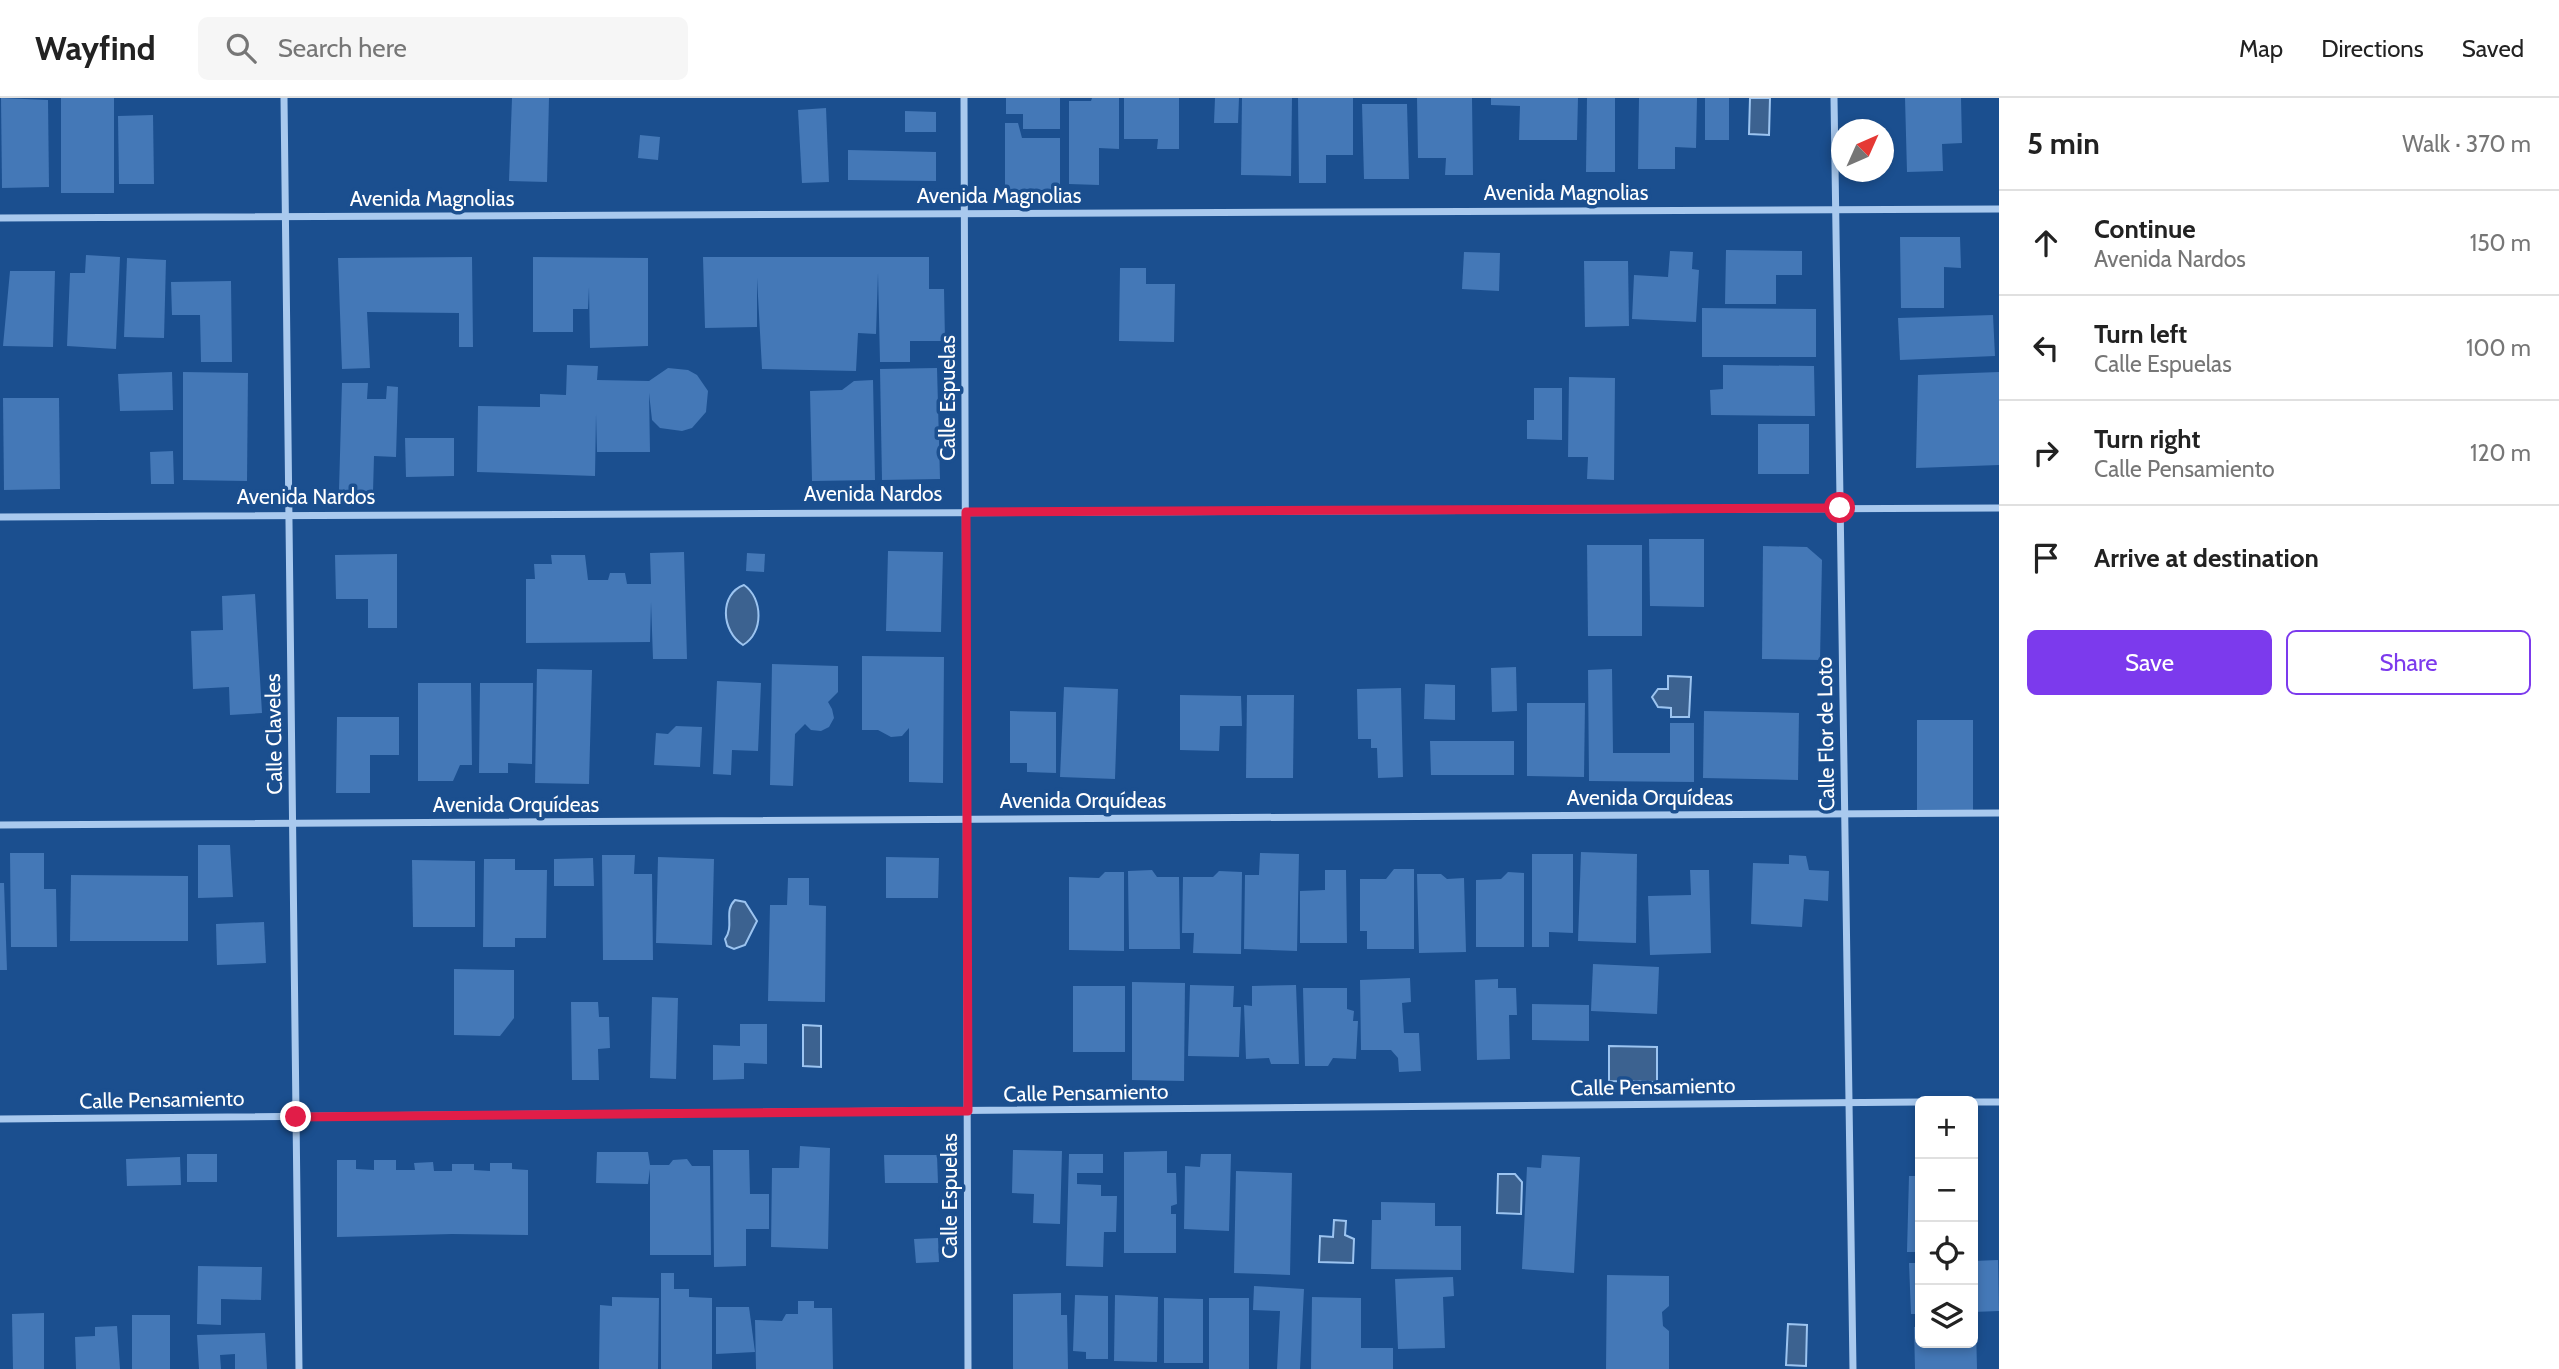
<!DOCTYPE html>
<html lang="en">
<head>
<meta charset="utf-8">
<style>
  :root { --surface:#fff; --page:#f6f6f6; --text:#222; --muted:#767676; --line:#e0e0e0; --accent:#7c3aed }
  body { margin:0; font-family:Cabin,sans-serif; background:var(--page); color:var(--text) }
  .controls { position:absolute; right:21px; bottom:21px; display:grid; overflow:hidden; border-radius:10px; box-shadow:0 4px 10px #0003 }
  .controls button { width:63px; height:63px; display:grid; place-items:center; padding:0; border:0; border-bottom:2px solid var(--line); background:var(--surface); color:var(--text); font:35px sans-serif }
  .compass { position:absolute; left:1831px; top:21px; width:63px; height:63px; border-radius:50%; background:var(--surface); box-shadow:0 4px 10px #0003; rotate:45deg }
  .stop { position:absolute; width:21px; height:21px; margin:-16px; border:5px solid #e11d48; border-radius:50%; background:#fff }
  .stop.end { background:#e11d48; border-color:#fff; box-shadow:0 2px 7px #0008 }
  .list { margin:0; padding:0; list-style:none }
  h2 { display:flex; justify-content:space-between; align-items:center; height:91px; margin:0; padding:0 28px; font-size:30px }
  h2 small { font-size:23px; font-weight:400; color:var(--muted) }
  .list li { display:grid; grid-template-columns:46px 1fr auto; gap:21px; align-items:center; box-sizing:border-box; height:105px; padding:0 28px; border-top:2px solid var(--line) }
  .list b { display:block; font-size:26px; white-space:nowrap }
  .list p { margin:0; font-size:23px; white-space:nowrap; color:var(--muted) }
  .list em { font-size:23px; font-style:normal; color:var(--muted) }
  .actions { display:flex; gap:14px; padding:21px 28px }
  .actions a { flex:1; padding:16px 0; border:2px solid var(--accent); border-radius:10px; text-align:center; font-size:24px; color:var(--accent) }
  .actions .main { background:var(--accent); color:#fff }
  .icon { flex:none; width:38px; height:38px; fill:none; stroke:currentColor; stroke-width:2; stroke-linecap:round; stroke-linejoin:round }
  .map { position:relative; flex:none; width:1999px; height:1271px; overflow:hidden }
  header { display:flex; align-items:center; gap:42px; box-sizing:border-box; height:98px; padding:0 35px; background:var(--surface); border-bottom:2px solid var(--line) }
  header strong { font-size:33px }
  nav { display:flex; gap:38px; margin-inline-start:auto; font-size:24px }
  .search { width:490px; height:63px; background:var(--page); display:flex; align-items:center; gap:18px; box-sizing:border-box; padding:0 24px; border-radius:10px; color:var(--muted); font-size:26px }
  main { display:flex }
  aside { flex:1; background:var(--surface) }
  .map>svg:first-child { display:block }
</style>
</head>
<body>
<header>
<strong>Wayfind</strong>
<div class="search"><svg class="icon" aria-label="search" viewBox="0 0 24 24"><circle cx="10" cy="10" r="6"/><path d="M15 15l6 6"/></svg>Search here</div>
<nav><a>Map</a><a>Directions</a><a>Saved</a></nav>
</header>
<main>
<div class="map">
<svg width="1999" height="1271" viewBox="0 0 1999 1271">
  <rect width="100%" height="100%" fill="#1b4f8f"/>
  <g fill="#3c6290" stroke="#9cc4f0" stroke-width="2">
    <polygon points="1750,0 1770,0 1769,37 1749,36"/>
    <path d="M744,487C763,500 764,535 743,547C721,533 719,496 744,487Z"/>
    <polygon points="1668,578 1691,579 1689,619 1671,619 1671,610 1658,609 1652,599 1658,591 1668,591"/>
    <path d="M735,802L745,804L757,823L745,847L734,851L727,848L725,841C735,827 723,814 735,802Z"/>
    <polygon points="803,927 821,928 821,969 803,968"/>
    <polygon points="1609,948 1657,949 1657,984 1609,983"/>
    <polygon points="1498,1076 1515,1076 1522,1084 1521,1116 1497,1115"/>
    <polygon points="1334,1122 1346,1123 1345,1137 1354,1141 1353,1165 1319,1164 1320,1138 1333,1139"/>
    <polygon points="1788,1226 1807,1227 1806,1268 1786,1267"/>
  </g>
  <g fill="#4478b7">
    <polygon points="1,0 48,2 49,89 2,90"/>
    <rect x="61" y="0" width="53" height="95"/>
    <polygon points="512,0 549,0 547,84 509,83"/>
    <polygon points="1006,0 1060,0 1060,31 1023,31 1023,16 1006,16"/>
    <polygon points="1092,0 1119,0 1119,51 1099,50 1099,87 1069,86 1069,3 1091,3"/>
    <polygon points="1124,0 1179,0 1179,51 1157,51 1158,41 1124,41"/>
    <polygon points="1215,0 1239,0 1238,25 1214,25"/>
    <polygon points="1242,0 1292,0 1291,78 1241,77"/>
    <polygon points="1298,0 1353,0 1353,57 1326,57 1326,85 1299,85"/>
    <polygon points="1417,0 1472,0 1473,77 1445,77 1446,60 1418,60"/>
    <polygon points="1491,0 1578,0 1577,42 1519,42 1520,8 1491,7"/>
    <polygon points="1587,0 1615,0 1615,74 1586,74"/>
    <polygon points="1639,0 1697,0 1696,50 1675,49 1675,71 1638,71"/>
    <rect x="1705" y="0" width="24" height="42"/>
    <polygon points="1905,0 1961,0 1962,45 1942,46 1943,73 1907,74"/>
    <polygon points="1362,6 1407,6 1409,81 1364,81"/>
    <polygon points="826,10 829,84 802,85 798,12"/>
    <polygon points="905,13 936,14 936,34 905,34"/>
    <polygon points="153,17 154,86 119,86 118,18"/>
    <polygon points="1005,25 1018,25 1022,40 1060,40 1060,92 1005,92"/>
    <polygon points="640,37 660,39 658,62 638,60"/>
    <polygon points="848,52 936,54 936,83 848,82"/>
    <polygon points="1900,139 1960,139 1961,170 1944,169 1944,210 1901,210"/>
    <polygon points="1726,152 1802,153 1802,177 1776,177 1776,206 1725,206"/>
    <polygon points="1670,153 1693,154 1692,171 1699,172 1696,224 1632,221 1634,177 1668,179"/>
    <polygon points="1464,154 1500,155 1499,193 1462,191"/>
    <polygon points="86,157 120,159 116,251 67,248 70,175 85,175"/>
    <polygon points="472,159 473,249 459,249 459,215 367,214 370,270 342,271 338,160"/>
    <polygon points="533,159 648,160 648,248 590,250 589,189 588,211 573,211 573,234 533,234"/>
    <polygon points="703,159 929,159 929,191 944,191 945,243 910,243 910,264 880,264 878,175 876,236 858,235 856,273 762,271 757,180 757,229 705,230"/>
    <polygon points="127,160 166,162 164,240 124,239"/>
    <polygon points="1584,163 1628,163 1629,228 1585,229"/>
    <polygon points="1120,170 1146,170 1146,186 1175,186 1174,244 1119,243"/>
    <polygon points="10,173 55,173 53,249 3,248"/>
    <polygon points="231,183 232,264 201,264 200,217 172,217 171,184"/>
    <polygon points="1702,210 1816,211 1816,259 1702,259"/>
    <polygon points="1993,217 1995,258 1900,262 1898,220"/>
    <polygon points="567,267 598,268 597,282 649,283 668,270 688,272 697,277 708,293 706,314 692,330 682,333 660,330 652,322 649,295 650,354 597,354 596,316 595,378 477,374 478,308 540,309 540,296 566,297"/>
    <polygon points="1723,267 1814,268 1815,318 1711,317 1710,292 1723,291"/>
    <polygon points="937,270 940,381 882,382 880,271"/>
    <polygon points="172,274 173,312 120,313 118,276"/>
    <polygon points="183,274 248,275 247,383 183,382"/>
    <polygon points="1999,274 1999,367 1916,370 1918,277"/>
    <polygon points="1569,279 1615,280 1614,382 1587,381 1588,359 1568,359"/>
    <polygon points="873,282 875,382 812,383 810,293 842,292 854,283"/>
    <polygon points="342,285 368,285 367,301 386,301 387,288 398,289 396,359 374,358 373,394 339,392"/>
    <polygon points="1534,290 1562,290 1562,342 1527,341 1527,322 1534,322"/>
    <polygon points="3,300 59,300 60,391 4,392"/>
    <rect x="1758" y="326" width="51" height="50"/>
    <polygon points="405,340 454,340 454,378 406,379"/>
    <polygon points="173,353 174,386 151,386 150,354"/>
    <polygon points="1649,441 1704,441 1704,509 1650,508"/>
    <polygon points="1587,447 1642,447 1642,538 1588,538"/>
    <polygon points="1763,448 1807,449 1822,462 1820,562 1762,561"/>
    <polygon points="888,453 943,454 941,534 886,533"/>
    <polygon points="684,454 687,561 653,561 651,504 650,544 526,545 526,481 535,481 534,466 552,466 551,457 585,457 588,482 608,482 610,475 625,475 627,486 651,486 650,455"/>
    <polygon points="747,455 765,456 764,474 746,473"/>
    <polygon points="397,456 397,530 368,530 368,501 336,501 335,457"/>
    <polygon points="255,496 262,615 230,617 229,589 193,591 191,533 223,532 222,498"/>
    <polygon points="862,558 944,559 943,685 909,684 909,630 902,638 891,639 878,632 862,632"/>
    <polygon points="772,566 838,568 838,594 828,604 832,611 834,620 829,629 821,633 811,632 805,626 795,636 793,688 770,687"/>
    <polygon points="1516,569 1517,613 1492,614 1491,570"/>
    <polygon points="537,571 592,572 589,686 535,685"/>
    <polygon points="1612,571 1613,655 1670,655 1670,625 1694,625 1694,684 1589,683 1588,572"/>
    <polygon points="717,583 761,585 758,653 732,652 731,677 713,676"/>
    <polygon points="418,585 471,585 472,667 460,667 453,683 418,683"/>
    <polygon points="480,585 533,585 532,666 508,665 508,675 479,675"/>
    <polygon points="1425,586 1455,587 1455,622 1424,621"/>
    <polygon points="1064,589 1118,591 1115,681 1060,679"/>
    <polygon points="1401,590 1403,679 1378,680 1377,650 1371,650 1371,641 1358,641 1357,591"/>
    <polygon points="1180,597 1241,598 1242,628 1220,628 1219,653 1180,652"/>
    <polygon points="1247,597 1294,597 1293,680 1246,680"/>
    <polygon points="1527,605 1585,605 1584,679 1527,678"/>
    <polygon points="1010,613 1056,614 1056,675 1027,674 1027,665 1010,665"/>
    <polygon points="1704,613 1799,615 1798,682 1703,680"/>
    <polygon points="337,619 399,619 399,657 370,657 370,695 336,695"/>
    <rect x="1917" y="622" width="56" height="92"/>
    <polygon points="676,628 702,629 700,669 654,667 656,635 668,636"/>
    <polygon points="1430,643 1514,643 1514,677 1431,677"/>
    <polygon points="198,747 230,747 233,799 198,800"/>
    <polygon points="1581,754 1637,756 1636,845 1578,843"/>
    <polygon points="10,755 44,755 44,791 56,791 57,849 11,849"/>
    <polygon points="1260,755 1299,756 1297,853 1244,851 1245,777 1259,777"/>
    <polygon points="1532,756 1573,756 1573,835 1549,834 1549,849 1532,849"/>
    <polygon points="602,757 635,757 634,776 652,776 653,862 603,862"/>
    <polygon points="1789,757 1806,758 1809,772 1829,773 1828,803 1804,801 1802,829 1751,826 1753,765 1789,766"/>
    <polygon points="658,759 714,761 712,847 656,845"/>
    <polygon points="886,759 939,760 938,800 886,800"/>
    <polygon points="593,760 594,788 554,788 554,761"/>
    <polygon points="484,761 515,761 515,772 547,772 546,840 515,840 515,849 483,849"/>
    <polygon points="412,762 475,763 475,829 413,829"/>
    <polygon points="1394,771 1414,771 1414,851 1367,851 1367,833 1360,833 1360,781 1386,781"/>
    <polygon points="1152,772 1157,779 1179,779 1180,851 1129,851 1128,773"/>
    <polygon points="1325,772 1346,772 1347,845 1300,845 1300,793 1325,792"/>
    <polygon points="1690,772 1709,772 1711,855 1650,857 1648,798 1691,797"/>
    <polygon points="1219,773 1242,774 1241,856 1193,855 1194,835 1182,835 1183,779 1213,779"/>
    <polygon points="1105,774 1124,774 1124,853 1069,852 1069,779 1099,780"/>
    <polygon points="1508,774 1524,775 1524,849 1476,849 1476,782 1501,781"/>
    <polygon points="1417,776 1441,776 1447,781 1464,780 1466,854 1419,855"/>
    <polygon points="71,777 188,778 188,843 70,843"/>
    <polygon points="788,780 809,780 809,807 826,808 825,904 768,903 770,807 787,807"/>
    <polygon points="0,785 4,785 7,872 0,872"/>
    <polygon points="264,824 266,865 217,867 216,826"/>
    <polygon points="1593,866 1659,869 1657,916 1591,913"/>
    <polygon points="454,871 514,872 514,920 500,938 454,937"/>
    <polygon points="1410,880 1411,904 1402,905 1404,935 1419,935 1421,973 1399,974 1398,960 1391,952 1361,952 1360,882"/>
    <polygon points="1498,881 1498,890 1516,890 1517,917 1509,917 1510,961 1477,962 1475,882"/>
    <polygon points="1132,884 1185,885 1184,983 1132,982"/>
    <polygon points="1190,887 1234,888 1233,909 1241,909 1239,959 1188,958"/>
    <polygon points="1296,887 1299,966 1271,966 1269,960 1246,961 1244,907 1252,908 1252,888"/>
    <rect x="1073" y="888" width="52" height="66"/>
    <polygon points="1303,890 1347,890 1347,911 1354,913 1353,923 1358,923 1356,961 1333,960 1328,968 1305,968"/>
    <polygon points="652,899 678,900 676,981 650,980"/>
    <polygon points="571,904 598,904 599,919 609,919 610,950 598,951 599,982 572,982"/>
    <polygon points="1532,906 1589,907 1589,943 1532,942"/>
    <polygon points="740,926 767,926 767,966 744,965 744,981 713,982 713,947 740,948"/>
    <polygon points="800,1048 830,1050 828,1151 771,1149 772,1070 799,1070"/>
    <polygon points="713,1052 749,1052 750,1096 769,1096 769,1131 746,1131 746,1168 714,1169"/>
    <polygon points="1013,1052 1062,1053 1060,1126 1033,1125 1034,1096 1012,1095"/>
    <polygon points="1167,1053 1167,1075 1176,1075 1177,1106 1171,1108 1171,1116 1176,1116 1176,1155 1124,1155 1124,1054"/>
    <polygon points="597,1054 648,1054 650,1067 669,1067 673,1062 687,1061 692,1068 710,1068 711,1157 650,1157 650,1071 648,1086 596,1085"/>
    <rect x="187" y="1056" width="30" height="28"/>
    <polygon points="1069,1056 1103,1056 1103,1075 1077,1075 1077,1086 1101,1087 1101,1098 1117,1098 1116,1134 1104,1134 1103,1169 1066,1168"/>
    <polygon points="1201,1056 1231,1056 1229,1133 1184,1131 1185,1068 1200,1069"/>
    <polygon points="884,1057 937,1057 938,1085 885,1085"/>
    <polygon points="1542,1057 1580,1059 1574,1175 1522,1171 1527,1069 1541,1070"/>
    <polygon points="180,1059 181,1087 127,1088 126,1061"/>
    <polygon points="337,1062 356,1062 356,1071 374,1072 374,1062 396,1062 396,1072 415,1072 414,1065 433,1064 434,1073 452,1073 452,1066 474,1066 474,1072 490,1073 490,1065 512,1065 512,1071 528,1072 528,1137 452,1136 337,1139"/>
    <polygon points="1236,1073 1292,1075 1290,1177 1234,1175"/>
    <polygon points="1909,1078 1920,1078 1920,1154 1907,1154"/>
    <polygon points="1381,1104 1435,1105 1435,1128 1461,1128 1461,1172 1371,1171 1372,1122 1381,1122"/>
    <polygon points="938,1140 939,1164 916,1165 914,1141"/>
    <polygon points="1998,1162 1999,1213 1973,1214 1973,1163"/>
    <polygon points="1909,1165 1920,1165 1920,1216 1911,1216"/>
    <polygon points="198,1168 262,1169 261,1202 221,1201 221,1227 197,1226"/>
    <polygon points="661,1175 674,1175 674,1191 689,1191 689,1199 712,1200 712,1271 661,1271"/>
    <polygon points="1607,1177 1669,1178 1669,1208 1662,1214 1663,1228 1669,1233 1669,1271 1606,1271"/>
    <polygon points="1453,1179 1454,1198 1443,1199 1445,1250 1398,1251 1395,1181"/>
    <polygon points="1254,1188 1304,1191 1300,1271 1277,1271 1280,1213 1253,1212"/>
    <polygon points="1061,1195 1061,1217 1067,1217 1068,1271 1013,1271 1013,1196"/>
    <polygon points="1075,1197 1108,1198 1108,1261 1086,1261 1086,1254 1073,1253"/>
    <polygon points="1115,1197 1158,1199 1157,1264 1114,1263"/>
    <polygon points="612,1199 659,1200 658,1271 599,1271 600,1207 612,1208"/>
    <polygon points="1312,1199 1361,1200 1361,1250 1393,1250 1393,1271 1311,1271"/>
    <polygon points="1164,1200 1203,1201 1203,1265 1164,1265"/>
    <rect x="1209" y="1200" width="40" height="71"/>
    <polygon points="798,1203 814,1203 814,1210 832,1210 833,1271 756,1271 755,1222 782,1223 786,1216 798,1216"/>
    <polygon points="716,1209 749,1209 755,1254 716,1256"/>
    <polygon points="44,1215 44,1271 13,1271 12,1216"/>
    <rect x="132" y="1217" width="38" height="54"/>
    <polygon points="117,1228 120,1271 76,1271 75,1239 95,1238 95,1229"/>
    <polygon points="1973,1228 1976,1228 1977,1271 1915,1271 1914,1229 1920,1229 1920,1245 1973,1245"/>
    <polygon points="265,1235 267,1271 235,1271 235,1256 220,1257 221,1271 199,1271 197,1237"/>
  </g>
  <g fill="none" stroke-linecap="round" stroke-linejoin="round">
    <g stroke="#a9c9ee" stroke-width="7">
      <polyline points="284,0 299,1271"/>
      <polyline points="964,0 968,1271"/>
      <polyline points="1834,0 1853,1271"/>
      <polyline points="0,120 1999,111"/>
      <polyline points="0,419 1999,410"/>
      <polyline points="0,727 1999,715"/>
      <polyline points="1973,1004 1999,1004"/>
      <polyline points="0,1021 1920,1004"/>
    </g>
  </g>
  <g fill="none" stroke-linecap="round" stroke-linejoin="round">
    <polyline stroke="#e11d48" stroke-width="9" points="296,1019 968,1013 966,414 1840,410"/>
  </g>
  <g text-anchor="middle" stroke-width="7" stroke-linejoin="round" paint-order="stroke">
    <g font-size="21" fill="#fff" stroke="#1b4f8f">
      <text x="1566" y="102">Avenida Magnolias</text>
      <text x="999" y="105">Avenida Magnolias</text>
      <text x="432" y="108">Avenida Magnolias</text>
      <text transform="translate(948 300) rotate(-90)" y="7">Calle Espuelas</text>
      <text x="873" y="403">Avenida Nardos</text>
      <text x="306" y="406">Avenida Nardos</text>
      <text transform="translate(274 636) rotate(-91)" y="7">Calle Claveles</text>
      <text transform="translate(1826 636) rotate(-91)" y="7">Calle Flor de Loto</text>
      <text x="1650" y="707">Avenida Orquídeas</text>
      <text x="1083" y="710">Avenida Orquídeas</text>
      <text x="516" y="714">Avenida Orquídeas</text>
      <text transform="translate(1653 989) rotate(-1)" y="7">Calle Pensamiento</text>
      <text transform="translate(1086 995) rotate(-1)" y="7">Calle Pensamiento</text>
      <text transform="translate(162 1002) rotate(-1)" y="7">Calle Pensamiento</text>
      <text transform="translate(950 1098) rotate(-90)" y="7">Calle Espuelas</text>
    </g>
  </g>
</svg>
<div class="controls">
<button>+</button>
<button>−</button>
<button><svg class="icon" aria-label="locate" viewBox="0 0 24 24"><circle cx="12" cy="12" r="6"/><path d="M12 2v4M12 18v4M2 12h4M18 12h4"/></svg></button>
<button><svg class="icon" aria-label="layers" viewBox="0 0 24 24"><path d="M12 4l9 5-9 5-9-5zM3 14l9 5 9-5"/></svg></button>
</div>
<svg class="compass" viewBox="-18 -18 36 36"><path d="M0-13l5 13h-10z" fill="#e53935"/><path d="M0 13l5-13h-10z" fill="#767676"/></svg>
<div class="stop" style="left:1840px;top:410px"></div>
<div class="stop end" style="left:296px;top:1019px"></div>
</div>
<aside>
<h2>5 min<small>Walk · 370 m</small></h2>
<ul class="list">
<li><svg class="icon" aria-label="ahead" viewBox="0 0 24 24"><path d="M12 20V5M6 11l6-6 6 6"/></svg><div><b>Continue</b><p>Avenida Nardos</p></div><em>150 m</em></li>
<li><svg class="icon" aria-label="left" viewBox="0 0 24 24"><path d="M17 20v-9H6M10 6l-5 5 5 5"/></svg><div><b>Turn left</b><p>Calle Espuelas</p></div><em>100 m</em></li>
<li><svg class="icon" aria-label="right" viewBox="0 0 24 24"><path d="M7 20v-9h11M14 6l5 5-5 5"/></svg><div><b>Turn right</b><p>Calle Pensamiento</p></div><em>120 m</em></li>
<li><svg class="icon" aria-label="arrive" viewBox="0 0 24 24"><path d="M6 21V4h12l-3 4 3 4H6"/></svg><div><b>Arrive at destination</b></div></li>
</ul>
<div class="actions"><a class="main">Save</a><a>Share</a></div>
</aside>
</main>
</body>
</html>
